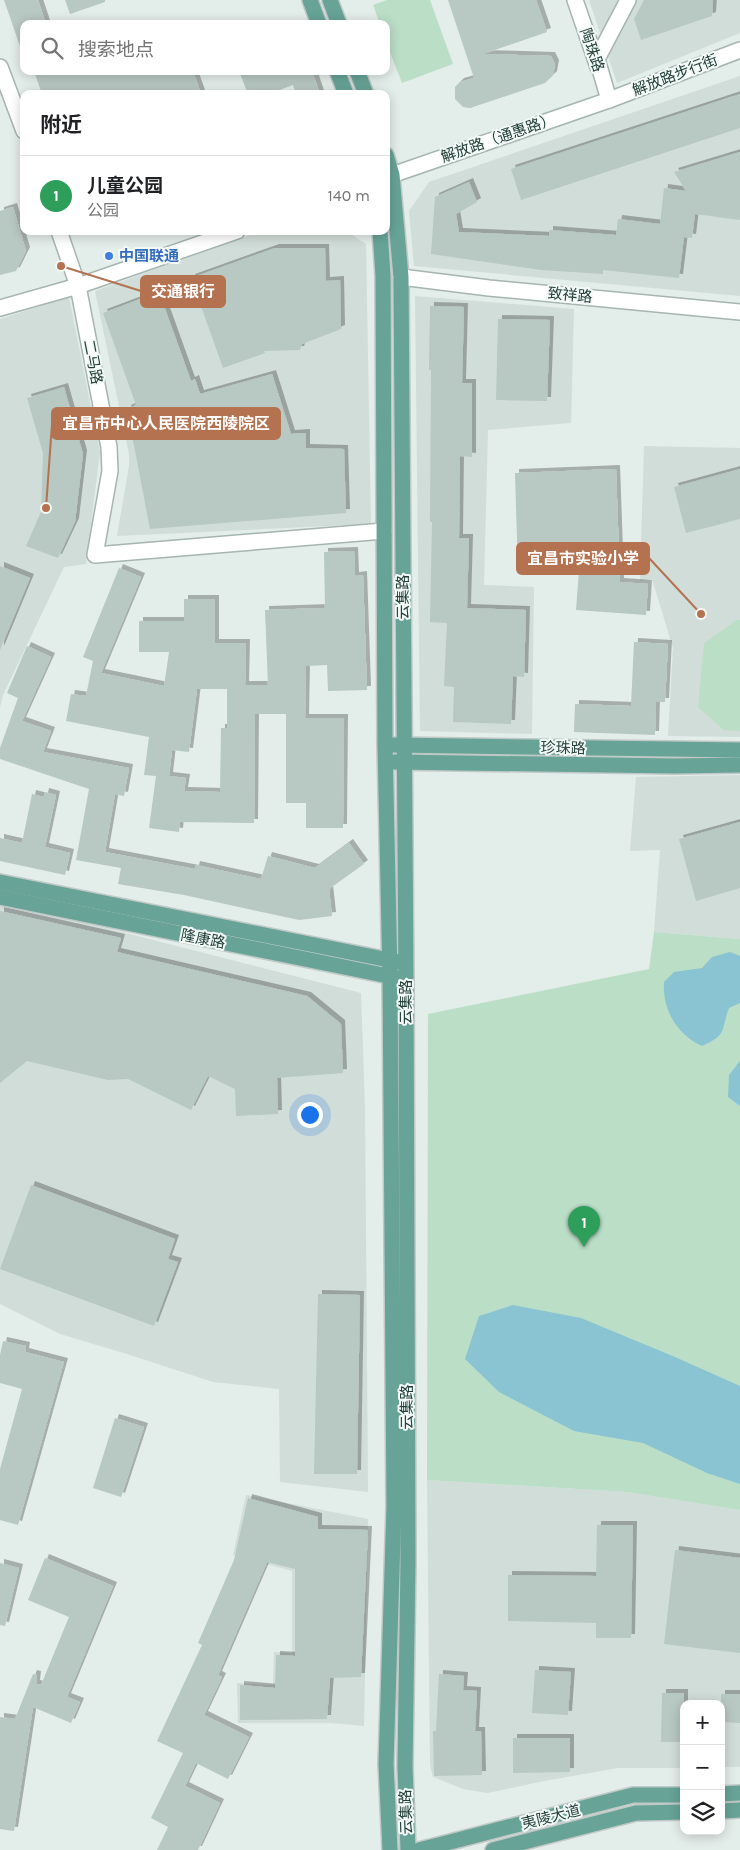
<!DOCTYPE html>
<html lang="zh">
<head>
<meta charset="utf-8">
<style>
  :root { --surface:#fff; --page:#f6f6f6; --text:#202124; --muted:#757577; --line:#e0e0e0; --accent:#7c3aed }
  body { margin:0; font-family:Karla,"Noto Sans SC",sans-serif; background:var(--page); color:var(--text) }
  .controls { position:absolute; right:15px; bottom:15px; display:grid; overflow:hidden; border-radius:10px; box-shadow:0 2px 12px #0003 }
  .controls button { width:45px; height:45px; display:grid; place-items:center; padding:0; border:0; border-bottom:1px solid var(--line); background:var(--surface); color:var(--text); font:25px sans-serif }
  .you { position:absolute; left:309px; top:1114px; width:18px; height:18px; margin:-12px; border:4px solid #fff; border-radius:50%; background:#1a73e8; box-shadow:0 0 0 8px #1a73e833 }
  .badge { display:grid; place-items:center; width:32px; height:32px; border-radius:50%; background:var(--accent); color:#fff; font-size:16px; font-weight:700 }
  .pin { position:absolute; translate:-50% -41px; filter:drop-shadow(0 1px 2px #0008) }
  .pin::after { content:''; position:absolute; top:26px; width:18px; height:15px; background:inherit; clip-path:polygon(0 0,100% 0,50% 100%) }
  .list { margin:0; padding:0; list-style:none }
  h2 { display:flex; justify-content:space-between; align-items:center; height:65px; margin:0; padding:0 20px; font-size:21px }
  h2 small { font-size:16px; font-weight:400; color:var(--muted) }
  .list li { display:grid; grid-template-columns:32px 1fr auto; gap:15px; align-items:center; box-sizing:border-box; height:80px; padding:0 20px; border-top:1px solid var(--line) }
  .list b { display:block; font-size:19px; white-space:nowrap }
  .list p { margin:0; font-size:16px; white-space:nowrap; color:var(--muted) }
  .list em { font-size:16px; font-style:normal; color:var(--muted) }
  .icon { flex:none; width:28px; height:28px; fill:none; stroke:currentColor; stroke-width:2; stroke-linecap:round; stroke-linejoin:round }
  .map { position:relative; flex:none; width:740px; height:1850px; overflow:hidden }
  .search { position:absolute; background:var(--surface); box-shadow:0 2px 12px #0003; left:20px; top:20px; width:370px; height:55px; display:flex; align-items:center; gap:12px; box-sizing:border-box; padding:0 18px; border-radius:10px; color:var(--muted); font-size:19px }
  .panel { position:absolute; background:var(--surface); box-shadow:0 2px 12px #0003; left:20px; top:90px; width:370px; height:145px; border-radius:10px }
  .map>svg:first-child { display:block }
</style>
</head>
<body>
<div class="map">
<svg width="740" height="1850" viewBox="0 0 740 1850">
  <defs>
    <filter id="shadow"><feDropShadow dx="4" dy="-4" stdDeviation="0" flood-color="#0004"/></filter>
  </defs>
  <rect width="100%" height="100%" fill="#e3ede9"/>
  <g fill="#d1ddd8">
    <polygon points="589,0 740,0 740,33 617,83"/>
    <polygon points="740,76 740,296 414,266 409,211 429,182"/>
    <polygon points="261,231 346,231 366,244 371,524 117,536 129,466 129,454 95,291"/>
    <polygon points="415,296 574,309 571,423 488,430 484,585 534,587 532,734 420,731"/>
    <polygon points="69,297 100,452 86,564 64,567 3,695 0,708 0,319"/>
    <polygon points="644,446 740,448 740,737 668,736 673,648 652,579 640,581"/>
    <polygon points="740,775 740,939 654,932 660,850 630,851 636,777"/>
    <polygon points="0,905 71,919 361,993 365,1108 368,1492 280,1482 279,1389 213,1382 127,1354 60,1334 0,1304"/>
    <polygon points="427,1480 627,1492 740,1510 740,1767 721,1767 721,1704 684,1704 684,1768 618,1768 544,1781 488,1793 463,1789 433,1777 430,1765"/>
    <polygon points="246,1495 368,1519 364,1726 332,1723 238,1723 237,1683 273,1685 274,1652 292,1653 292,1571 233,1555"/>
  </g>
  <g fill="#bbdec7">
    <polygon points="387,0 430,0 453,64 402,83 386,42 386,24 380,24 373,5"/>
    <polygon points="737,620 740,620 740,731 724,730 698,707 704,643"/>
    <polygon points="654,932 740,939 740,1510 627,1492 427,1480 428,1014 649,969"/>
  </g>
  <g fill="#8ac4d3">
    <path d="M730,952L740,956V1003L729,1008C720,1032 728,1034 702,1046C677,1035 662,1009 664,982L674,972L702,968L712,957Z"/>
    <polygon points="740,1061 740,1106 728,1097 729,1075"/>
    <polygon points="513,1305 581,1318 675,1357 740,1386 740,1484 707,1473 643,1443 574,1431 499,1392 465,1359 479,1316"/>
  </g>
  <g fill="#b8c8c2" fill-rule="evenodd" filter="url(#shadow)">
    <polygon points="4,0 38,0 46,24 24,24 24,52 22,52"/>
    <polygon points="65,0 105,0 105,2 70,14"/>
    <polygon points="448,0 536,0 547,32 483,54 551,56 555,64 553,75 545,83 470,108 463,107 455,99 455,87 460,82 474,78"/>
    <polygon points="644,0 713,0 712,16 641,40 634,19"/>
    <polygon points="34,71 193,71 201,94 42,94"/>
    <polygon points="239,71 312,71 320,94 296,94 293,85 269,94 248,94"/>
    <polygon points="740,94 740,128 521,200 511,169"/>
    <polygon points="740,152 740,220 695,214 692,238 684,237 679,278 603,270 603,274 541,270 431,254 435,197 469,182 477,202 456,214 459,232 549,236 549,230 616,235 618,219 660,224 664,188 686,191 674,172"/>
    <polygon points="13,207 26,251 16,271 0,275 0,211"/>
    <polygon points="275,248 325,248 326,281 340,280 341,329 302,344 300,350 264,351 265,353 223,368 191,278"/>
    <polygon points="159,292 191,381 195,379 200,394 272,374 291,434 306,433 306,448 344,449 346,513 150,529 127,409 136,405 103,313"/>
    <polygon points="430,306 464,307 462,383 472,383 472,457 460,456 459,538 469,538 467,608 526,610 524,677 513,676 511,724 453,722 454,687 444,686 447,623 430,622 432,522 430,522 431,370 429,370"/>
    <polygon points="498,319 550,320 547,401 496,400"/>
    <polygon points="64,387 83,454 75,522 58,558 26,546 41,512 43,453 27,398"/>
    <polygon points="616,469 620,582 648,584 646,615 576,610 579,571 518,573 515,473"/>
    <polygon points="740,469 740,519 686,533 674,487"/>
    <path d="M354,551L355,576L363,575L367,690L328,691L327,665L306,666L305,718H344L343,828H306V803H286V714H255L254,823L180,822L179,832L149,828L156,776L144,775L149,737L66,721L71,694L86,696L93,661L83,657L119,568L141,577L101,673L164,686L169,652H139V621H184V599H215V643H246L245,685H268L265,610L325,608L324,552ZM197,689H227V728H221L220,792L184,791L186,778L169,776L172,750L189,752Z"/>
    <polygon points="0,566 30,578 0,650"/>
    <polygon points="634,642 668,644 665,702 656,702 655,735 574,732 575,704 631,706"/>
    <polygon points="27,646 51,657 22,721 51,731 43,752 129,768 124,796 115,794 105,852 195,869 196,865 261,879 268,856 315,868 349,843 364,864 329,889 332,916 299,920 184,895 118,884 121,868 76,860 89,789 0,759 0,748 18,698 7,693"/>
    <polygon points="45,792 56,795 45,847 70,853 65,875 0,861 0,838 22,843 32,794 44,797"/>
    <polygon points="740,822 740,888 696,901 679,839"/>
    <polygon points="0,911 121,938 117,952 307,996 341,1024 343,1073 277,1078 278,1114 236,1116 235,1089 208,1076 191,1110 128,1079 108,1080 27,1061 0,1083"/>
    <polygon points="31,1185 175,1239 168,1259 178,1262 154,1326 0,1269"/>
    <polygon points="318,1294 360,1295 357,1474 314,1474"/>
    <polygon points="3,1341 26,1346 25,1352 64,1362 18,1525 0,1520 0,1469 22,1389 0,1383 0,1355"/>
    <polygon points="115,1418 144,1427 121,1497 93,1488"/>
    <polygon points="248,1498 318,1517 318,1529 368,1530 361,1677 330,1678 327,1719 240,1720 240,1685 275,1688 276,1655 295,1656 295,1569 267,1562 218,1675 222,1677 204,1715 249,1737 228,1779 196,1763 185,1786 220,1803 198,1850 157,1850 168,1827 151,1818 183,1753 157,1741 202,1645 198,1643 234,1560"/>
    <polygon points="597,1525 633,1525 631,1638 596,1638 596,1623 508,1621 508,1575 596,1576"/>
    <polygon points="675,1550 740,1558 740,1653 664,1644"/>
    <polygon points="45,1558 113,1586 67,1697 80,1702 71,1723 33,1707 14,1831 0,1829 0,1717 15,1719 33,1674 37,1675 36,1684 41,1685 69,1617 28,1600"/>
    <polygon points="0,1563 19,1568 5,1626 0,1625"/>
    <polygon points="535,1670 571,1672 568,1715 532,1713"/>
    <polygon points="439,1674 464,1676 463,1690 477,1691 475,1731 481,1731 482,1775 434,1776 433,1731 436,1731"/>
    <polygon points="662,1693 684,1693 684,1742 661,1742"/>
    <polygon points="721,1694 740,1694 740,1723 721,1722"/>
    <polygon points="513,1738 570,1738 570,1772 513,1773"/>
  </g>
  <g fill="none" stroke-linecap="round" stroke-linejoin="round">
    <g stroke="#a5b5b0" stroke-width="18">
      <g id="minor">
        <polyline points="575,0 598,67"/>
        <polyline points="0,67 24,131"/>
        <polyline points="609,100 597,59 628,0"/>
        <polyline points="386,177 609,100 740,50"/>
        <polyline points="59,231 78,286 109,447 110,471 95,555 384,531"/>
        <polyline points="401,277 489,288 740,312"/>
        <polyline points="0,308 78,286 237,231"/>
      </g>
    </g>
    <g stroke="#c1c9c7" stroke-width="18">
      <g id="major">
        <polyline points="310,0 319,24"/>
        <polyline points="330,0 339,24"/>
        <polyline points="337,71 346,94"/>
        <polyline points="357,71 366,94"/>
        <polyline points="386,155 392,175 401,277 406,979 408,1562 405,1766 408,1850"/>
        <polyline points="380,231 383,276 385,745 390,976 394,1507 386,1764 390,1850"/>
        <polyline points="394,745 740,750"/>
        <polyline points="395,762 674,766 740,765"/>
        <polyline points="0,882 399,962"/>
        <polyline points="0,897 398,978"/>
        <polyline points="721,1794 740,1793"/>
        <polyline points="721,1811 740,1810"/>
        <polyline points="419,1850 633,1795 684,1795"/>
        <polyline points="493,1850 636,1813 684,1812"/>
      </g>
    </g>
    <use href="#minor" stroke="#fff" stroke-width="15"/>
    <use href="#major" stroke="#67a397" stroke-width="15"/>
  </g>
  <circle fill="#3f7fe0" stroke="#f3f9f7" stroke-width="2" cx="109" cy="256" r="5"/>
  <g text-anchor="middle" stroke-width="4" stroke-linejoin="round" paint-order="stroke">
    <g font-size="15" fill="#223f38" stroke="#f3f9f7">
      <text transform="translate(592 50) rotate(71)" y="5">陶珠路</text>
      <text transform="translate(675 75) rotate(-21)" y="5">解放路步行街</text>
      <text transform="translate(498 138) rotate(-19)" y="5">解放路（通惠路）</text>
      <text transform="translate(570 295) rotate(5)" y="5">致祥路</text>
      <text transform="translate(93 362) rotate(79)" y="5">二马路</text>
      <text transform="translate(403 597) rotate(-90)" y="5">云集路</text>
      <text transform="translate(563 748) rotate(1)" y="5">珍珠路</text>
      <text transform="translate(203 939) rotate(11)" y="5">隆康路</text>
      <text transform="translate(406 1002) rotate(-90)" y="5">云集路</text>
      <text transform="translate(407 1407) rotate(-90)" y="5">云集路</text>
      <text transform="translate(406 1812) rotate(-92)" y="5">云集路</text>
      <text transform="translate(551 1817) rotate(-14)" y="5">夷陵大道</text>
    </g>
    <g font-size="15" font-weight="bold" fill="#366cbe" stroke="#f3f9f7" text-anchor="start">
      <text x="119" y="261">中国联通</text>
    </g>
  </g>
  <path fill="none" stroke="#b57250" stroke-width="2" d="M61 266L141 291M46 508L52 424M701 614L649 558"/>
  <g fill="#b57250" stroke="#f3f9f7" stroke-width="2">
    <circle cx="61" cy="266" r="5"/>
    <circle cx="46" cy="508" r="5"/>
    <circle cx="701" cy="614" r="5"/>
  </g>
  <g fill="#b57250" stroke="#b57250" stroke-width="2">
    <rect x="141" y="276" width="84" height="31" rx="5"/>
    <rect x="52" y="408" width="228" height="31" rx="5"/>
    <rect x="517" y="543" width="132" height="31" rx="5"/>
  </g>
  <g font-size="16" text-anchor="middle" font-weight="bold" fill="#fff">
    <text x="183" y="297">交通银行</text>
    <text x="166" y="429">宜昌市中心人民医院西陵院区</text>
    <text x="583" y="564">宜昌市实验小学</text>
  </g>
</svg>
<div class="controls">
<button>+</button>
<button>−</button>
<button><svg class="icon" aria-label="layers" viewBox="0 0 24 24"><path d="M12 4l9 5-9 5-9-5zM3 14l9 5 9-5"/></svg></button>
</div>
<div class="you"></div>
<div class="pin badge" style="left:584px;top:1247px;background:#2e9e5b">1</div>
<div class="search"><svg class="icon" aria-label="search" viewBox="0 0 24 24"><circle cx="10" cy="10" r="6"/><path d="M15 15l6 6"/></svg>搜索地点</div>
<section class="panel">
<h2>附近<small></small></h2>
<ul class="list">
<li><span class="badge" style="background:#2e9e5b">1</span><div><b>儿童公园</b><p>公园</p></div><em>140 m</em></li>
</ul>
</section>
</div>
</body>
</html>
